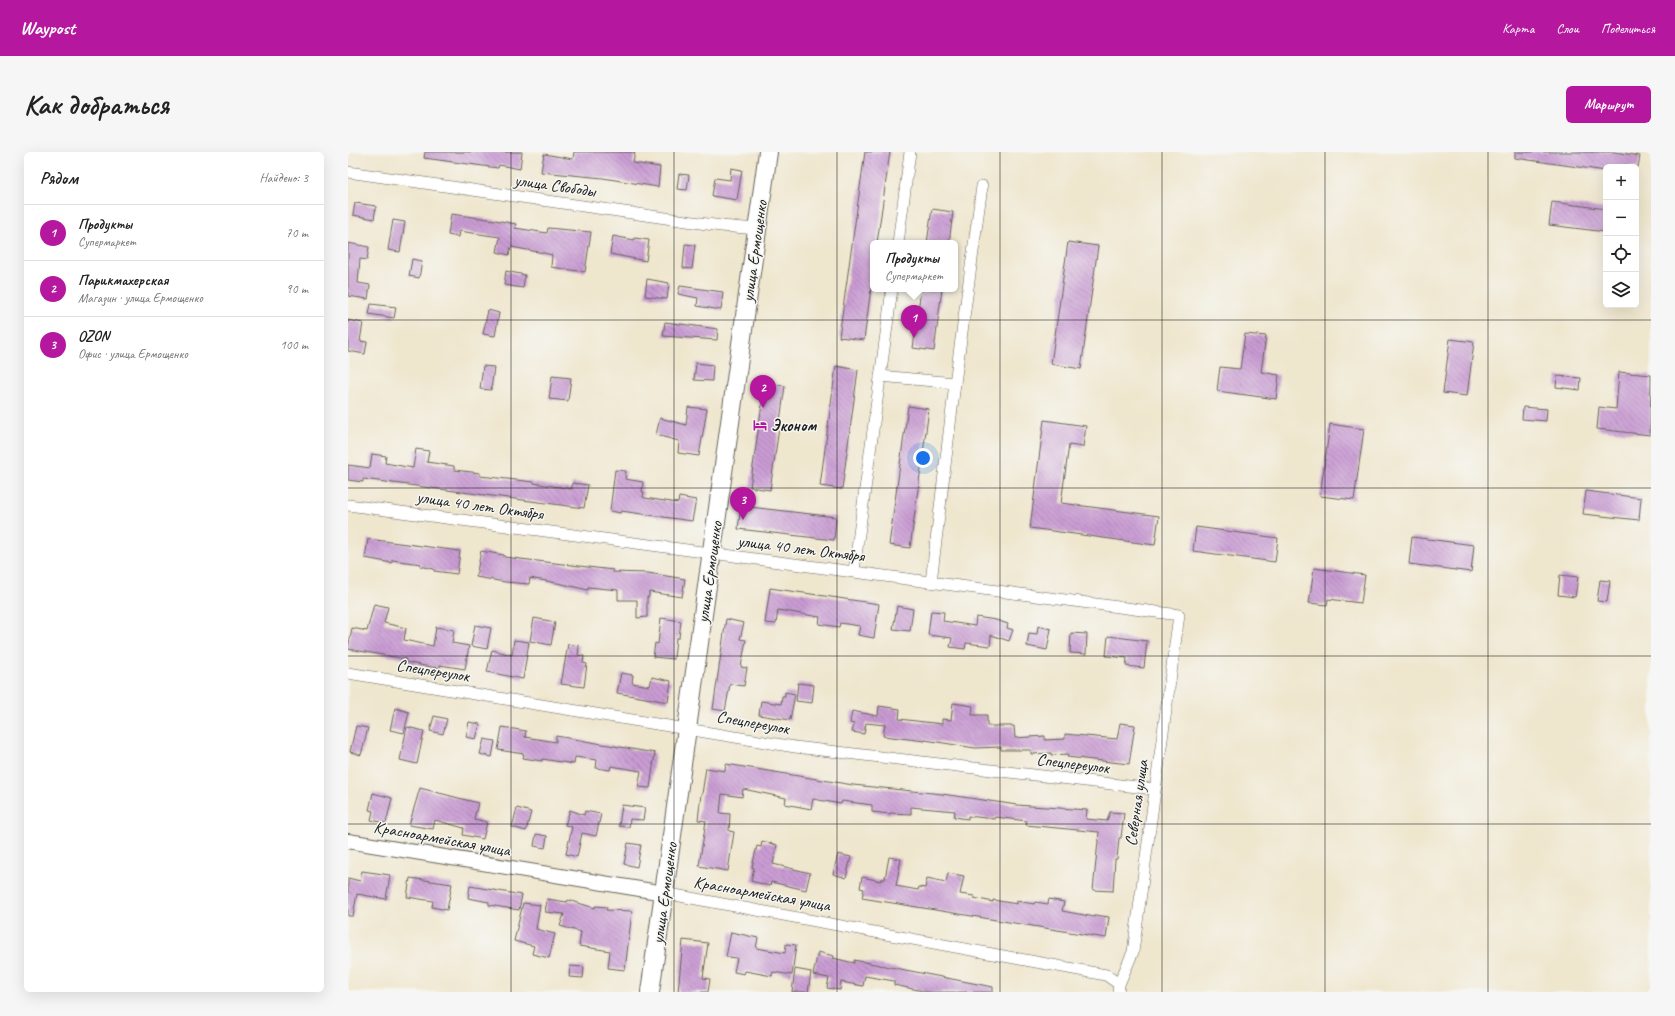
<!DOCTYPE html>
<html lang="ru">
<head>
<meta charset="utf-8">
<style>
  :root { --surface:#fff; --page:#f6f6f6; --text:#222; --muted:#767676; --line:#e0e0e0; --accent:#b5179e }
  body { margin:0; font-family:Caveat,sans-serif; background:var(--page); color:var(--text) }
  .controls { position:absolute; right:12px; top:12px; display:grid; overflow:hidden; border-radius:6px; box-shadow:0 4px 16px #0002 }
  .controls button { width:36px; height:36px; display:grid; place-items:center; padding:0; border:0; border-bottom:1px solid var(--line); background:var(--surface); color:var(--text); font:20px sans-serif }
  .you { position:absolute; left:575px; top:306px; width:14px; height:14px; margin:-10px; border:3px solid #fff; border-radius:50%; background:#1a73e8; box-shadow:0 0 0 6px #1a73e833 }
  .badge { display:grid; place-items:center; width:26px; height:26px; border-radius:50%; background:var(--accent); color:#fff; font-size:13px; font-weight:700 }
  .pin { position:absolute; translate:-50% -33px; filter:drop-shadow(0 1px 2px #0008) }
  .pin::after { content:''; position:absolute; top:21px; width:14px; height:12px; background:inherit; clip-path:polygon(0 0,100% 0,50% 100%) }
  .popup { position:absolute; left:522px; top:88px; width:88px; height:52px; box-sizing:border-box; display:grid; place-content:center; border-radius:6px; background:var(--surface); filter:drop-shadow(0 1px 3px #0005); font-size:13px; white-space:nowrap; color:var(--muted) }
  .popup b { font-size:15px; color:var(--text) }
  .popup::after { content:''; position:absolute; left:50%; top:100%; margin-left:-8px; border:8px solid transparent; border-top-color:var(--surface) }
  .list { margin:0; padding:0; list-style:none }
  h2 { display:flex; justify-content:space-between; align-items:center; height:52px; margin:0; padding:0 16px; font-size:17px }
  h2 small { font-size:13px; font-weight:400; color:var(--muted) }
  .list li { display:grid; grid-template-columns:26px 1fr auto; gap:12px; align-items:center; box-sizing:border-box; height:56px; padding:0 16px; border-top:1px solid var(--line) }
  .list b { display:block; font-size:15px; white-space:nowrap }
  .list p { margin:0; font-size:13px; white-space:nowrap; color:var(--muted) }
  .list em { font-size:13px; font-style:normal; color:var(--muted) }
  .icon { flex:none; width:22px; height:22px; fill:none; stroke:currentColor; stroke-width:2; stroke-linecap:round; stroke-linejoin:round }
  .map { position:relative; flex:none; width:1303px; height:840px; overflow:hidden; border-radius:6px }
  header { display:flex; align-items:center; gap:24px; box-sizing:border-box; height:56px; padding:0 20px; background:var(--accent); color:#fff }
  header strong { font-size:19px }
  nav { display:flex; gap:22px; margin-inline-start:auto; font-size:14px }
  .intro { display:flex; align-items:center; justify-content:space-between; box-sizing:border-box; height:96px; padding:0 24px }
  h1 { margin:0; font-size:28px }
  .button { padding:10px 18px; border-radius:6px; background:var(--accent); color:#fff; font-size:14px; font-weight:700 }
  main { display:flex; gap:24px; padding:0 24px }
  aside { flex:1; background:var(--surface); border-radius:6px; box-shadow:0 4px 16px #0002 }
  .map>svg:first-child { display:block }
</style>
</head>
<body>
<header>
<strong>Waypost</strong>
<nav><a>Карта</a><a>Слои</a><a>Поделиться</a></nav>
</header>
<div class="intro"><h1>Как добраться</h1><a class="button">Маршрут</a></div>
<main>
<aside>
<h2>Рядом<small>Найдено: 3</small></h2>
<ul class="list">
<li><span class="badge">1</span><div><b>Продукты</b><p>Супермаркет</p></div><em>70 m</em></li>
<li><span class="badge">2</span><div><b>Парикмахерская</b><p>Магазин · улица Ермощенко</p></div><em>90 m</em></li>
<li><span class="badge">3</span><div><b>OZON</b><p>Офис · улица Ермощенко</p></div><em>100 m</em></li>
</ul>
</aside>
<div class="map">
<svg width="1303" height="840" viewBox="0 0 1303 840">
  <defs>
    <pattern id="building-back-hatch" width="6" height="6" patternUnits="userSpaceOnUse"><rect width="6" height="6" fill="#c99bd3"/><path d="M-1 5l2 2M0 0l6 6M5-1l2 2" fill="none" stroke="#a27eaa"/></pattern>
  </defs>
  <rect width="100%" height="100%" fill="#f6f6f2"/>
  <filter id="ink" filterUnits="userSpaceOnUse"><feTurbulence type="fractalNoise" baseFrequency=".025" numOctaves="2"/><feDisplacementMap in="SourceGraphic" scale="8" xChannelSelector="R" yChannelSelector="G"/><feConvolveMatrix kernelMatrix="1 2 1 2 8 2 1 2 1" color-interpolation-filters="sRGB"/></filter>
  <filter id="wash" filterUnits="userSpaceOnUse"><feTurbulence type="fractalNoise" baseFrequency=".012" numOctaves="4" result="noise"/><feDisplacementMap in="SourceGraphic" scale="16" xChannelSelector="R" yChannelSelector="G"/><feGaussianBlur stdDeviation="0.9" result="paint"/><feColorMatrix in="noise" values="0 0 0 0 0 0 0 0 0 0 0 0 0 0 0 0 0 1.4 0 .05"/><feComposite in="paint" operator="in"/></filter>
  <g filter="url(#wash)">
    <rect width="100%" height="100%" fill="#efe6ce"/>
    <g id="blocks">
      <g fill="url(#building-back-hatch)">
        <polygon points="77,0 174,0 172,17 151,13 150,16 76,6"/>
        <polygon points="226,0 287,0 285,11 312,15 310,35 255,26 193,20 196,2 225,7"/>
        <polygon points="517,0 542,0 529,91 525,91 525,121 516,188 491,185"/>
        <polygon points="1167,0 1266,0 1292,4 1290,15 1258,15 1258,19 1167,6"/>
        <polygon points="383,16 394,18 389,48 364,44 367,26 382,28"/>
        <polygon points="331,22 341,23 339,38 329,37"/>
        <polygon points="1204,50 1258,57 1258,80 1201,73"/>
        <polygon points="7,51 28,54 26,67 5,63"/>
        <polygon points="584,57 605,60 601,91 579,91"/>
        <polygon points="103,62 147,68 168,72 167,76 199,81 200,76 243,80 237,120 203,115 204,103 196,101 163,95 161,103 149,100 152,85 111,79 110,85 100,83"/>
        <polygon points="45,68 57,70 52,100 40,98"/>
        <polygon points="265,84 286,88 287,86 301,88 298,109 262,102"/>
        <polygon points="720,90 750,94 733,217 703,212"/>
        <polygon points="0,91 21,95 19,108 12,107 10,131 22,133 20,147 0,144"/>
        <polygon points="337,92 347,93 344,117 335,116"/>
        <polygon points="64,107 74,109 71,126 61,124"/>
        <polygon points="158,119 177,123 175,136 156,133"/>
        <polygon points="299,127 321,131 319,147 297,144"/>
        <polygon points="332,134 375,140 373,158 349,154 350,146 330,142"/>
        <polygon points="573,137 594,137 586,199 565,196"/>
        <polygon points="23,152 48,155 46,166 21,162"/>
        <polygon points="140,158 151,161 147,184 135,182"/>
        <polygon points="0,168 15,171 12,189 19,190 17,202 0,199"/>
        <polygon points="317,170 370,177 369,188 315,184"/>
        <polygon points="897,182 918,184 913,220 931,223 928,247 869,239 872,215 892,217"/>
        <polygon points="1102,187 1126,190 1119,244 1095,241"/>
        <polygon points="348,211 365,213 364,229 346,228"/>
        <polygon points="135,214 146,215 143,238 132,237"/>
        <polygon points="488,214 510,218 494,337 472,334"/>
        <polygon points="1271,220 1303,223 1302,283 1249,277 1251,255 1268,257"/>
        <polygon points="204,224 223,226 220,249 201,247"/>
        <polygon points="1209,224 1233,226 1232,238 1208,235"/>
        <polygon points="417,231 437,234 422,338 402,335"/>
        <polygon points="560,254 581,257 562,396 541,393"/>
        <polygon points="340,255 359,257 351,304 330,301 331,289 308,283 312,266 338,273"/>
        <polygon points="1175,255 1199,257 1198,269 1174,267"/>
        <polygon points="696,268 738,274 735,295 721,293 713,351 811,364 807,393 682,376"/>
        <polygon points="982,272 1016,277 1006,348 972,344"/>
        <polygon points="68,297 81,299 79,310 106,314 106,318 132,321 132,324 186,330 186,331 224,337 224,331 240,333 236,356 15,327 15,330 0,328 0,313 22,316 24,302 38,304 37,311 65,316"/>
        <polygon points="267,318 278,319 277,327 295,330 294,340 296,340 295,345 297,346 330,351 331,345 348,348 344,369 273,359 273,361 262,359"/>
        <polygon points="1238,339 1293,346 1291,368 1235,362"/>
        <polygon points="393,354 488,365 486,388 390,377"/>
        <polygon points="848,375 930,386 927,410 845,399"/>
        <polygon points="1064,385 1126,393 1123,420 1061,412"/>
        <polygon points="20,387 112,399 109,422 86,419 86,417 72,414 73,412 44,408 44,411 17,406"/>
        <polygon points="133,399 156,403 156,405 265,418 264,420 300,421 337,427 334,445 301,440 301,445 299,445 299,465 289,466 289,448 270,448 270,438 240,435 240,438 214,432 182,426 181,432 157,430 128,425"/>
        <polygon points="966,416 1017,423 1013,451 980,447 979,453 961,451"/>
        <polygon points="1212,423 1230,425 1227,445 1210,443"/>
        <polygon points="1252,428 1262,429 1259,450 1249,449"/>
        <polygon points="422,436 531,452 526,486 510,483 512,474 492,471 491,475 471,472 472,465 430,458 428,472 417,471"/>
        <polygon points="26,452 40,455 36,471 58,476 56,488 85,494 88,475 106,478 104,491 121,494 117,517 92,513 92,516 77,514 57,510 58,507 0,497 4,476 19,479"/>
        <polygon points="549,454 565,457 562,479 545,477"/>
        <polygon points="583,459 596,460 595,469 627,474 628,465 648,468 660,472 659,476 665,478 661,489 643,483 642,494 618,491 617,497 602,495 604,486 580,483"/>
        <polygon points="186,466 207,470 203,493 182,489"/>
        <polygon points="313,466 333,469 331,486 328,486 326,507 305,505 307,491 310,492"/>
        <polygon points="378,467 396,471 392,487 398,488 393,515 399,516 396,534 382,532 377,559 365,557"/>
        <polygon points="127,473 143,476 139,497 123,494"/>
        <polygon points="690,474 703,477 699,498 679,494 681,481 689,482"/>
        <polygon points="723,481 739,482 738,502 722,501"/>
        <polygon points="760,484 799,489 796,516 778,514 779,506 758,504"/>
        <polygon points="166,488 181,490 175,527 139,520 144,498 164,503"/>
        <polygon points="220,492 231,494 230,503 236,504 235,511 239,512 236,535 213,532"/>
        <polygon points="273,521 285,523 284,531 302,534 304,525 323,529 320,550 269,541"/>
        <polygon points="450,531 466,533 464,551 448,549"/>
        <polygon points="437,540 447,542 442,568 411,563 413,549 433,552 434,544 437,544"/>
        <polygon points="605,551 625,554 624,563 639,563 639,574 666,574 667,586 697,584 697,588 717,587 717,582 769,587 772,571 787,573 781,612 719,605 720,602 703,603 703,601 683,602 683,598 653,598 653,595 627,596 577,588 577,589 535,584 537,573 518,571 516,582 504,580 506,572 502,571 504,559 530,564 531,554 552,557 551,567 594,572 594,567 603,568"/>
        <polygon points="47,556 61,560 56,581 42,578"/>
        <polygon points="86,564 99,567 95,582 82,579"/>
        <polygon points="121,570 132,572 128,587 118,585"/>
        <polygon points="8,574 20,576 13,603 2,600"/>
        <polygon points="59,575 76,579 69,612 52,608"/>
        <polygon points="154,575 178,579 177,585 208,590 208,584 307,601 302,636 290,635 293,619 263,614 262,618 248,616 249,608 227,605 226,612 194,607 194,609 175,606 176,602 150,598"/>
        <polygon points="136,587 147,589 144,605 132,602"/>
        <polygon points="378,612 505,633 594,642 669,653 739,658 738,667 759,669 762,660 776,661 773,686 771,686 769,707 767,707 765,739 745,738 751,680 678,673 679,669 647,665 646,667 620,664 620,667 606,665 607,659 563,655 563,662 542,661 542,662 524,660 524,653 494,649 493,652 465,647 463,657 437,652 438,646 395,637 394,645 374,642 372,661 382,662 381,679 386,680 380,719 351,714 358,669 350,668 353,642 354,642 358,616 377,619"/>
        <polygon points="72,636 130,651 126,667 139,670 135,687 115,683 116,676 87,668 85,677 61,673"/>
        <polygon points="25,641 44,646 38,671 23,668 25,659 21,658"/>
        <polygon points="274,653 297,656 295,668 282,667 281,675 271,674"/>
        <polygon points="169,656 183,660 178,679 164,675"/>
        <polygon points="222,658 236,663 237,659 253,662 248,684 234,681 229,705 218,702 224,675 217,673"/>
        <polygon points="188,682 199,684 197,696 186,694"/>
        <polygon points="414,689 429,693 425,712 462,721 458,738 423,730 422,734 403,729 406,716 404,715 409,694 413,695"/>
        <polygon points="280,691 293,693 289,715 276,712"/>
        <polygon points="490,702 503,705 498,726 485,722"/>
        <polygon points="541,705 553,707 548,734 570,738 571,735 577,736 579,726 598,730 600,721 616,724 612,742 626,744 626,746 645,750 645,748 669,752 669,749 686,752 687,750 700,752 701,747 716,750 714,759 747,765 747,763 761,765 758,786 514,746 516,737 512,736 514,725 533,729 533,727 537,727"/>
        <polygon points="14,719 42,723 38,747 9,742 5,764 0,764 0,726 12,729"/>
        <polygon points="62,726 104,732 99,758 84,755 85,749 59,745"/>
        <polygon points="122,734 174,743 171,758 141,753 141,750 120,746"/>
        <polygon points="199,747 219,750 220,748 247,756 247,754 259,755 258,758 284,759 277,818 260,816 262,799 231,794 233,780 212,774 216,762 197,760"/>
        <polygon points="175,751 192,753 188,777 207,782 201,806 184,802 186,794 166,789"/>
        <polygon points="383,780 410,786 408,796 437,801 438,792 448,793 444,823 425,820 424,824 397,819 396,822 386,820 389,806 378,805"/>
        <polygon points="335,788 360,791 355,826 362,827 360,840 330,840"/>
        <polygon points="470,800 486,804 485,806 506,811 506,808 645,835 645,840 580,840 546,833 546,829 517,824 515,834 493,830 492,838 479,836 481,826 465,823"/>
        <polygon points="222,814 236,815 235,826 221,825"/>
        <polygon points="447,817 463,820 460,840 444,840"/>
      </g>
    </g>
  </g>
  <g filter="url(#ink)">
    <use href="#blocks" fill-opacity="0" stroke="#66635a" stroke-width="1"/>
    <g fill="none" stroke-linecap="round" stroke-linejoin="round">
      <g stroke="#66635a" stroke-width="12">
        <g id="minor">
          <polyline points="0,20 373,74 409,77"/>
          <polyline points="550,91 562,0"/>
          <polyline points="532,224 607,231"/>
          <polyline points="0,353 831,463 785,800 771,832 770,840"/>
          <polyline points="506,419 544,137"/>
          <polyline points="583,430 607,231 634,34"/>
          <polyline points="0,521 447,595 806,637"/>
          <polyline points="316,741 758,823 771,832"/>
        </g>
      </g>
      <g stroke="#66635a" stroke-width="16">
        <polyline id="tertiary" points="0,689 316,741"/>
      </g>
      <g stroke="#66635a" stroke-width="20">
        <polyline id="trunk" points="302,840 420,0"/>
      </g>
      <use href="#minor" stroke="#fff" stroke-width="11"/>
      <use href="#tertiary" stroke="#fff" stroke-width="14"/>
      <use href="#trunk" stroke="#fff" stroke-width="18"/>
    </g>
  </g>
  <path fill="none" stroke="#1c1c1c" stroke-width="1" stroke-opacity="0.55" d="M163,0V840M326,0V840M489,0V840M652,0V840M814,0V840M977,0V840M1140,0V840M0,168H1303M0,336H1303M0,504H1303M0,672H1303"/>
  <defs>
    <g id="hotel-bare" transform="scale(1.08)"><path d="M-6-4.5h1.5V1H6V5H4.5V3h-9V5H-6ZM-4 0a1.8 1.8 0 1 1 3.6 0ZM.5 0V-2.5h3Q6-2.5 6 0Z" fill="#b5179e" stroke="#f6f6f2" stroke-width="2.5" paint-order="stroke"/></g>
  </defs>
  <g fill-rule="evenodd">
    <use href="#hotel-bare" x="412" y="273"/>
  </g>
  <g text-anchor="middle" stroke-width="3" stroke-linejoin="round" paint-order="stroke">
    <g font-size="17" fill="#1c1c1c" stroke="#f6f6f2">
      <text transform="translate(207 33) rotate(8)" y="6">улица Свободы</text>
      <text transform="translate(406 99) rotate(-82)" y="6">улица Ермощенко</text>
      <text transform="translate(132 353) rotate(8)" y="6">улица 40 лет Октября</text>
      <text transform="translate(453 396) rotate(7)" y="6">улица 40 лет Октября</text>
      <text transform="translate(361 420) rotate(-82)" y="6">улица Ермощенко</text>
      <text transform="translate(85 518) rotate(9)" y="6">Спецпереулок</text>
      <text transform="translate(405 570) rotate(10)" y="6">Спецпереулок</text>
      <text transform="translate(725 611) rotate(7)" y="6">Спецпереулок</text>
      <text transform="translate(788 651) rotate(-82)" y="6">Северная улица</text>
      <text transform="translate(94 686) rotate(10)" y="6">Красноармейская улица</text>
      <text transform="translate(316 741) rotate(-82)" y="6">улица Ермощенко</text>
      <text transform="translate(414 741) rotate(10)" y="6">Красноармейская улица</text>
    </g>
    <g font-size="17" font-weight="bold" fill="#1c1c1c" stroke="#f6f6f2" text-anchor="start">
      <text x="423" y="279">Эконом</text>
    </g>
  </g>
</svg>
<div class="controls">
<button>+</button>
<button>−</button>
<button><svg class="icon" aria-label="locate" viewBox="0 0 24 24"><circle cx="12" cy="12" r="6"/><path d="M12 2v4M12 18v4M2 12h4M18 12h4"/></svg></button>
<button><svg class="icon" aria-label="layers" viewBox="0 0 24 24"><path d="M12 4l9 5-9 5-9-5zM3 14l9 5 9-5"/></svg></button>
</div>
<div class="you"></div>
<div class="pin badge" style="left:566px;top:186px">1</div>
<div class="popup"><b>Продукты</b>Супермаркет</div>
<div class="pin badge" style="left:415px;top:256px">2</div>
<div class="pin badge" style="left:395px;top:368px">3</div>
</div>
</main>
</body>
</html>
